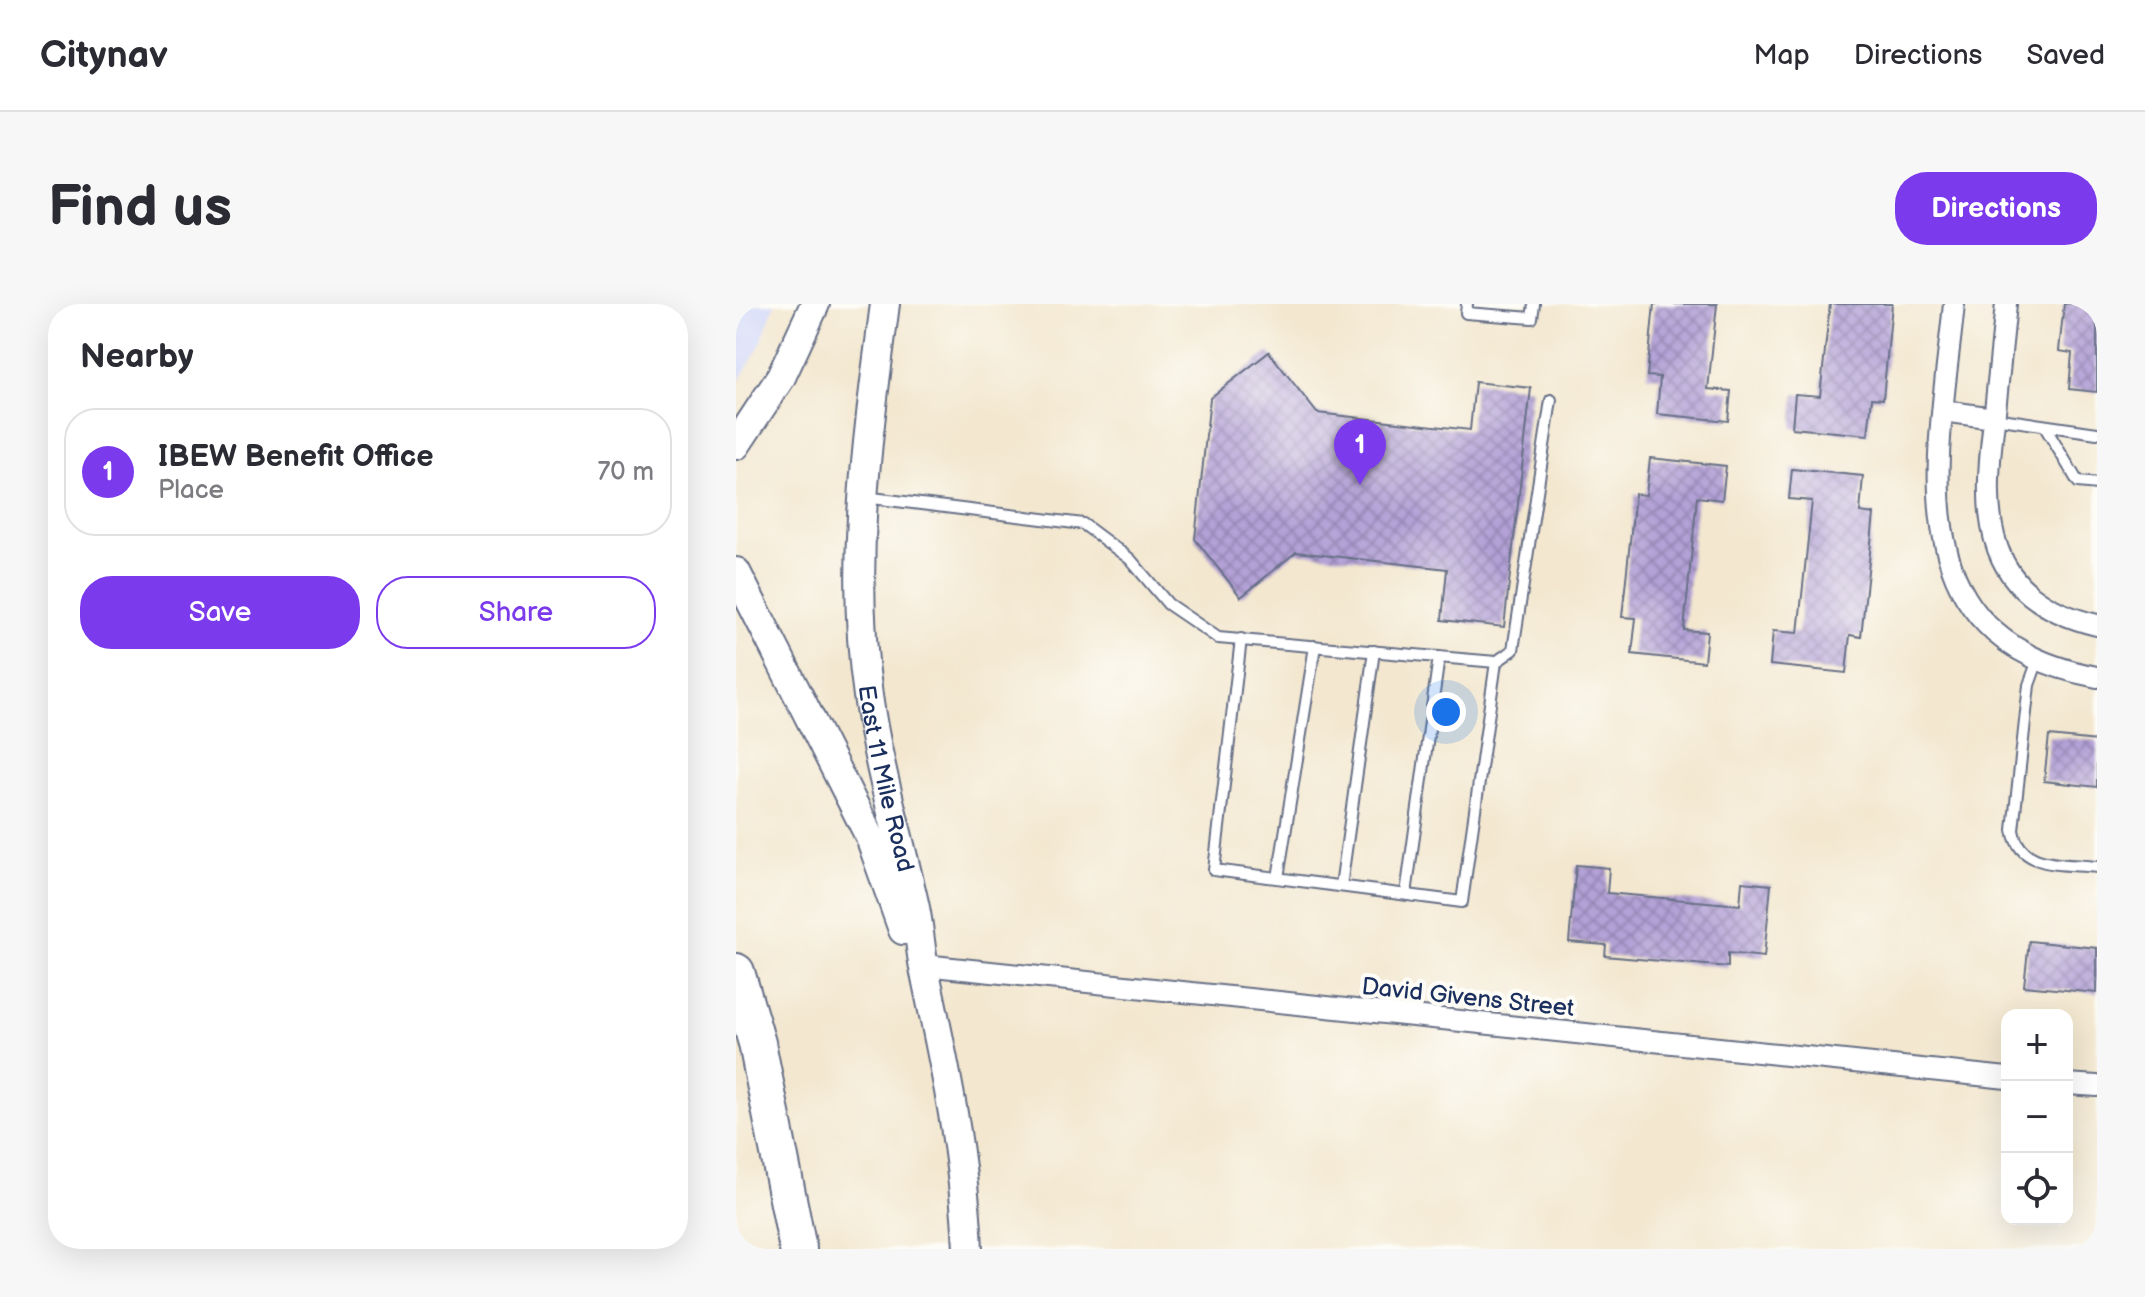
<!DOCTYPE html>
<html lang="en">
<head>
<meta charset="utf-8">
<style>
  :root { --surface:#fff; --page:#f7f7f7; --text:#2b2b33; --muted:#7c7c81; --line:#e1e1e2; --accent:#7c3aed }
  body { margin:0; font-family:"Balsamiq Sans",sans-serif; background:var(--page); color:var(--text) }
  .controls { position:absolute; right:24px; bottom:24px; display:grid; overflow:hidden; border-radius:16px; box-shadow:0 8px 32px #0002 }
  .controls button { width:72px; height:72px; display:grid; place-items:center; padding:0; border:0; border-bottom:2px solid var(--line); background:var(--surface); color:var(--text); font:40px sans-serif }
  .you { position:absolute; left:710px; top:408px; width:28px; height:28px; margin:-20px; border:6px solid #fff; border-radius:50%; background:#1a73e8; box-shadow:0 0 0 12px #1a73e833 }
  .badge { display:grid; place-items:center; width:52px; height:52px; border-radius:50%; background:var(--accent); color:#fff; font-size:26px; font-weight:700 }
  .pin { position:absolute; translate:-50% -66px; filter:drop-shadow(0 2px 4px #0008) }
  .pin::after { content:''; position:absolute; top:42px; width:28px; height:24px; background:inherit; clip-path:polygon(0 0,100% 0,50% 100%) }
  .list { margin:0; padding:0; list-style:none }
  h2 { display:flex; justify-content:space-between; align-items:center; height:104px; margin:0; padding:0 32px; font-size:34px }
  h2 small { font-size:26px; font-weight:400; color:var(--muted) }
  .list li { display:grid; grid-template-columns:52px 1fr auto; gap:24px; align-items:center; box-sizing:border-box; height:128px; margin:0 16px 16px; padding:0 16px; border:2px solid var(--line); border-radius:32px }
  .list b { display:block; font-size:30px; white-space:nowrap }
  .list p { margin:0; font-size:26px; white-space:nowrap; color:var(--muted) }
  .list em { font-size:26px; font-style:normal; color:var(--muted) }
  .actions { display:flex; gap:16px; padding:24px 32px }
  .actions a { flex:1; padding:18px 0; border:2px solid var(--accent); border-radius:32px; text-align:center; font-size:28px; color:var(--accent) }
  .actions .main { background:var(--accent); color:#fff }
  .icon { flex:none; width:44px; height:44px; fill:none; stroke:currentColor; stroke-width:2; stroke-linecap:round; stroke-linejoin:round }
  .map { position:relative; flex:none; width:1361px; height:945px; overflow:hidden; border-radius:32px }
  header { display:flex; align-items:center; gap:48px; box-sizing:border-box; height:112px; padding:0 40px; background:var(--surface); border-bottom:2px solid var(--line) }
  header strong { font-size:38px }
  nav { display:flex; gap:44px; margin-inline-start:auto; font-size:28px }
  .intro { display:flex; align-items:center; justify-content:space-between; box-sizing:border-box; height:192px; padding:0 48px }
  h1 { margin:0; font-size:56px }
  .button { padding:20px 36px; border-radius:32px; background:var(--accent); color:#fff; font-size:28px; font-weight:700 }
  main { display:flex; gap:48px; padding:0 48px }
  aside { flex:1; background:var(--surface); border-radius:32px; box-shadow:0 8px 32px #0002 }
  .map>svg:first-child { display:block }
</style>
</head>
<body>
<header>
<strong>Citynav</strong>
<nav><a>Map</a><a>Directions</a><a>Saved</a></nav>
</header>
<div class="intro"><h1>Find us</h1><a class="button">Directions</a></div>
<main>
<aside>
<h2>Nearby<small></small></h2>
<ul class="list">
<li><span class="badge">1</span><div><b>IBEW Benefit Office</b><p>Place</p></div><em>70 m</em></li>
</ul>
<div class="actions"><a class="main">Save</a><a>Share</a></div>
</aside>
<div class="map">
<svg width="1361" height="945" viewBox="0 0 1361 945">
  <defs>
    <pattern id="building-cross-hatch" width="8" height="8" patternUnits="userSpaceOnUse" patternTransform="scale(2)"><rect width="8" height="8" fill="#b4a2d7"/><path d="M0 0l8 8M0 8l8-8" fill="none" stroke="#9284b2"/></pattern>
  </defs>
  <rect width="100%" height="100%" fill="#fdfcf7"/>
  <filter id="ink" filterUnits="userSpaceOnUse"><feTurbulence type="fractalNoise" baseFrequency=".0125" numOctaves="2"/><feDisplacementMap in="SourceGraphic" scale="16" xChannelSelector="R" yChannelSelector="G"/><feConvolveMatrix kernelMatrix="1 2 1 2 8 2 1 2 1" color-interpolation-filters="sRGB"/></filter>
  <filter id="wash" filterUnits="userSpaceOnUse"><feTurbulence type="fractalNoise" baseFrequency=".006" numOctaves="4" result="noise"/><feDisplacementMap in="SourceGraphic" scale="32" xChannelSelector="R" yChannelSelector="G"/><feGaussianBlur stdDeviation="1.8" result="paint"/><feColorMatrix in="noise" values="0 0 0 0 0 0 0 0 0 0 0 0 0 0 0 0 0 1.4 0 .05"/><feComposite in="paint" operator="in"/></filter>
  <g filter="url(#wash)">
    <rect width="100%" height="100%" fill="#f3e7cf"/>
    <polygon fill="#d3d9f9" points="0,0 39,0 24,41 0,82"/>
    <g id="blocks">
      <g fill="url(#building-cross-hatch)">
        <polygon points="918,0 981,0 972,85 995,87 992,117 921,110 924,73 911,72"/>
        <polygon points="1094,0 1156,0 1147,95 1136,94 1132,131 1056,124 1059,90 1084,92"/>
        <polygon points="1328,0 1361,0 1361,88 1333,85 1336,49 1323,47"/>
        <polygon points="533,48 581,109 734,126 739,78 795,84 768,323 706,316 711,265 560,248 505,293 459,235 474,94"/>
        <polygon points="914,154 990,162 986,196 961,193 948,326 971,328 968,358 896,350 900,314 886,313 899,190 910,191"/>
        <polygon points="1056,165 1127,172 1124,208 1138,210 1125,333 1114,331 1110,369 1034,361 1037,327 1062,329 1076,197 1053,195"/>
        <polygon points="1313,432 1361,437 1361,483 1308,477"/>
        <polygon points="840,561 873,564 871,589 1004,601 1006,578 1035,581 1028,653 992,649 992,663 869,652 870,641 833,638"/>
        <polygon points="1293,637 1361,644 1361,689 1288,682"/>
      </g>
    </g>
  </g>
  <g filter="url(#ink)">
    <use href="#blocks" fill-opacity="0" stroke="#676f86" stroke-width="2"/>
    <g fill="none" stroke-linecap="round" stroke-linejoin="round">
      <g stroke="#676f86" stroke-width="14">
        <g id="lane">
          <polyline points="731,0 730,9 796,14 798,0"/>
          <polyline points="1258,114 1361,129"/>
          <polyline points="1309,123 1342,178 1361,180"/>
          <polyline points="128,193 347,220 394,255 432,300 482,334 760,358 777,346 815,96"/>
          <polyline points="505,335 478,566 726,598 760,358"/>
          <path d="M1302,356L1293,381L1277,526C1284,566 1328,559 1361,563"/>
          <polyline points="542,574 579,342"/>
          <polyline points="605,582 638,347"/>
          <polyline points="670,590 703,353"/>
        </g>
      </g>
      <g stroke="#676f86" stroke-width="24">
        <g id="street">
          <path d="M1218,0C1203,152 1156,335 1361,373"/>
          <path d="M1270,0C1266,39 1262,78 1258,117C1246,213 1246,294 1361,321"/>
          <polyline points="1207,107 1258,114"/>
          <polyline points="188,661 1271,774"/>
          <polyline points="1331,780 1361,782"/>
        </g>
      </g>
      <g stroke="#676f86" stroke-width="32">
        <g id="secondary">
          <path id="s1" d="M149,0C132,131 113,260 132,392C142,462 162,529 178,599C183,620 184,643 188,664C208,758 228,849 232,945"/>
          <polyline points="0,141 45,73 79,0"/>
          <polyline points="0,268 134,533 167,626"/>
        </g>
      </g>
      <g stroke="#676f86" stroke-width="40">
        <polyline id="highway" points="0,668 21,739 62,945"/>
      </g>
      <use href="#lane" stroke="#fff" stroke-width="10"/>
      <use href="#street" stroke="#fff" stroke-width="20"/>
      <use href="#secondary" stroke="#fff" stroke-width="28"/>
      <use href="#highway" stroke="#fff" stroke-width="36"/>
    </g>
  </g>
  <g text-anchor="middle" stroke-width="8" stroke-linejoin="round" paint-order="stroke">
    <g font-size="24" fill="#1b2f5e" stroke="#fdfcf7">
      <text dy="8" stroke="none"><textPath href="#s1" startOffset="478">East 11 Mile Road</textPath></text>
      <text transform="translate(732 693) rotate(6)" y="8">David Givens Street</text>
    </g>
  </g>
</svg>
<div class="controls">
<button>+</button>
<button>−</button>
<button><svg class="icon" aria-label="locate" viewBox="0 0 24 24"><circle cx="12" cy="12" r="6"/><path d="M12 2v4M12 18v4M2 12h4M18 12h4"/></svg></button>
</div>
<div class="you"></div>
<div class="pin badge" style="left:624px;top:181px">1</div>
</div>
</main>
</body>
</html>
